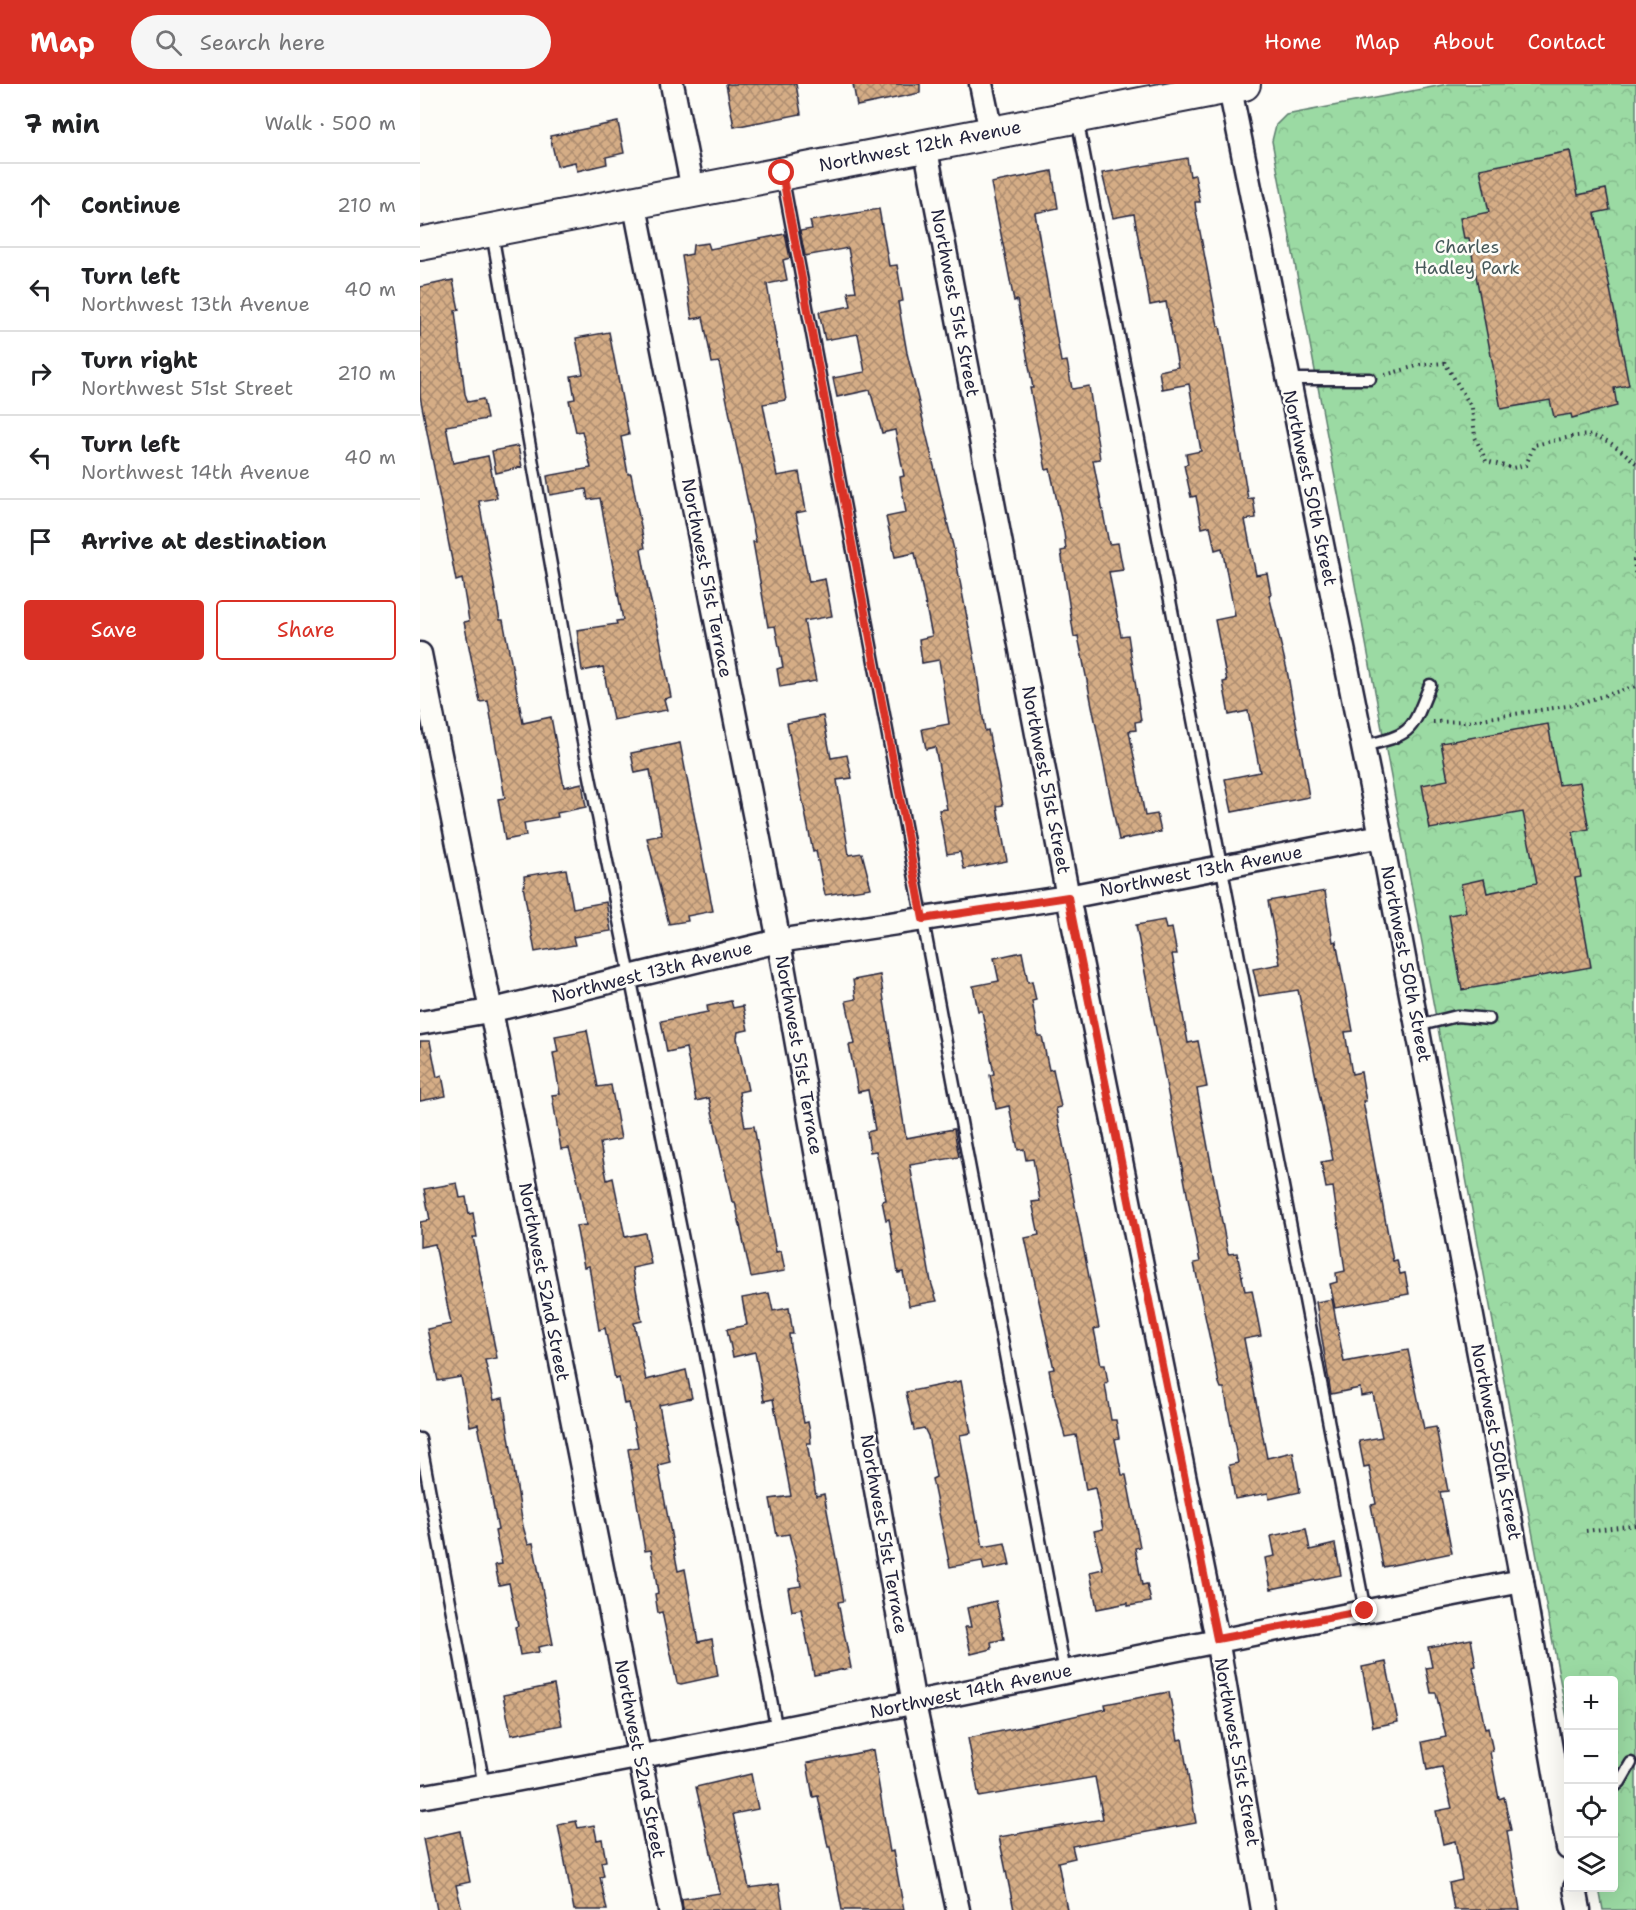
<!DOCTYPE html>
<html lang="en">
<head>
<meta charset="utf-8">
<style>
  :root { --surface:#fff; --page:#f6f6f6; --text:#202124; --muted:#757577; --line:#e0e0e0; --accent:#d93025 }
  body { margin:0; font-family:"Shantell Sans",sans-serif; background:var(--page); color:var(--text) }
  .controls { position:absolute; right:18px; bottom:18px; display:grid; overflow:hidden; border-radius:6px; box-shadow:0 6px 24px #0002 }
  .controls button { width:54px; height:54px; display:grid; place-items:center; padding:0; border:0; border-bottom:2px solid var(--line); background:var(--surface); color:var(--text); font:30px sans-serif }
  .stop { position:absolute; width:18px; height:18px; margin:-14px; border:4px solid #d93025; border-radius:50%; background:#fff }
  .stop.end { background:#d93025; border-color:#fff; box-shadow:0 2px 6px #0008 }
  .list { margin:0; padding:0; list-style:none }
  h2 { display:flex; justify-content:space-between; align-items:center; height:78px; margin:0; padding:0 24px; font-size:26px }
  h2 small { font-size:20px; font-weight:400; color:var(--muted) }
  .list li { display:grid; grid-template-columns:39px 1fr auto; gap:18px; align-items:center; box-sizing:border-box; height:84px; padding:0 24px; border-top:2px solid var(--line) }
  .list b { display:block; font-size:22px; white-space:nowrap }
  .list p { margin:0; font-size:20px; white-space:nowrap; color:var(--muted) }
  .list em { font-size:20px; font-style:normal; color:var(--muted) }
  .actions { display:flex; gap:12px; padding:18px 24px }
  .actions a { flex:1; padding:14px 0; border:2px solid var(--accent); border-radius:6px; text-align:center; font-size:21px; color:var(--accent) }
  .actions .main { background:var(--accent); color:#fff }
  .icon { flex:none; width:33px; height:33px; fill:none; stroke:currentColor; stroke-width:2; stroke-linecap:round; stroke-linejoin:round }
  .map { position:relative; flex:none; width:1216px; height:1826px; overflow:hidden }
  header { display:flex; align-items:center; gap:36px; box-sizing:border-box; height:84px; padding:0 30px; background:var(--accent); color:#fff }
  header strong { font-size:28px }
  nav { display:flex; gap:33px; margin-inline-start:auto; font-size:21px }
  .search { width:420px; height:54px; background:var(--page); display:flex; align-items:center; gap:15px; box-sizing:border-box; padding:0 21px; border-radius:33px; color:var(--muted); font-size:22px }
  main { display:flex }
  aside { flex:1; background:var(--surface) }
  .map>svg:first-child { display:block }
</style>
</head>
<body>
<header>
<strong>Map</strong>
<div class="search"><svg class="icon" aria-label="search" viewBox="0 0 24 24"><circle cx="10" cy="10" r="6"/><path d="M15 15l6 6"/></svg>Search here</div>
<nav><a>Home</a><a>Map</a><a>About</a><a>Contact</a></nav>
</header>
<main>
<aside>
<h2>7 min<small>Walk · 500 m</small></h2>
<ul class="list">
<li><svg class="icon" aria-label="ahead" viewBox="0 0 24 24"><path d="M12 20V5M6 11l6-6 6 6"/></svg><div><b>Continue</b></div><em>210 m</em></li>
<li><svg class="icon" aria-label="left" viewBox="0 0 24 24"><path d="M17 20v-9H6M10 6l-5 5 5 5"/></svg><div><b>Turn left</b><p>Northwest 13th Avenue</p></div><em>40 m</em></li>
<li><svg class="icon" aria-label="right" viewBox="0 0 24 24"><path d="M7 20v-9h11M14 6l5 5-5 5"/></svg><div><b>Turn right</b><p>Northwest 51st Street</p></div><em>210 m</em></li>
<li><svg class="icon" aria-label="left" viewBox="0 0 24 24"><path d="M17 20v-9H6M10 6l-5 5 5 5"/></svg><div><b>Turn left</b><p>Northwest 14th Avenue</p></div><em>40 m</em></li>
<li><svg class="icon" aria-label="arrive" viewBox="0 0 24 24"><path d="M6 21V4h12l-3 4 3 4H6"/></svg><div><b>Arrive at destination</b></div></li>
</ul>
<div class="actions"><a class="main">Save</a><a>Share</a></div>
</aside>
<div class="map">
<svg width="1216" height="1826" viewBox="0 0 1216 1826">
  <defs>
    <pattern id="park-crowns" width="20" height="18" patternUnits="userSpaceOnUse" patternTransform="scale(1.5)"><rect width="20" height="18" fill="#9bdaa3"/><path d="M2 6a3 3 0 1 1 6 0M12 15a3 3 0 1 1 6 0" fill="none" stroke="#85bb8d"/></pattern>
    <pattern id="building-cross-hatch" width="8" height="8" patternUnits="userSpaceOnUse" patternTransform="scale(1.5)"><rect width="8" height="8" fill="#d5ad86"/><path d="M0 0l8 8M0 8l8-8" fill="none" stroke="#ac8c6f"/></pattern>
  </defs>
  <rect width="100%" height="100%" fill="#fdfcf7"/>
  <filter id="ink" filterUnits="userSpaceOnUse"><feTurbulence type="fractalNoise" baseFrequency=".0167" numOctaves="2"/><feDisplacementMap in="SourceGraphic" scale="12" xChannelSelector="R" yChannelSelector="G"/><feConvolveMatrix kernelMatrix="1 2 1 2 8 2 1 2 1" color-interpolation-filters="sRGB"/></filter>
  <g filter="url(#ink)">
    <polygon fill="url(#park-crowns)" stroke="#5e7e6f" stroke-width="1.5" points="1028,0 1216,0 1216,1826 1183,1826 1179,1804 1194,1804 1194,1596 1148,1596 1148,1639 852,57 856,41 866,31"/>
    <g fill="url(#building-cross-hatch)" stroke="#22223b" stroke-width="1.5">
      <polygon points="306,0 376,0 381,30 314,43"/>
      <polygon points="433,0 500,0 500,9 437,22"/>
      <polygon points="198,38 204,69 186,73 187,80 157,87 155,78 137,82 130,52"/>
      <polygon points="1150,67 1158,111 1186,105 1190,126 1175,129 1209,301 1194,304 1197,322 1152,334 1151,330 1134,333 1130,316 1081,325 1049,154 1044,154 1040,134 1069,128 1060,85"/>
      <polygon points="767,74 770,92 775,91 780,118 775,118 776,127 798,242 800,242 828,415 833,414 836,434 825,436 836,491 847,489 851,510 849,511 867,586 889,713 812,728 805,695 840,688 828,627 809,631 803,598 807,597 795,536 815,532 802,464 795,466 790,442 782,444 776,412 771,413 764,381 768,380 766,370 781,367 769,300 742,305 739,287 758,283 746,218 730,221 714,130 693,134 682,89"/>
      <polygon points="632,87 638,124 615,129 641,278 647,277 652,305 669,302 680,375 673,376 689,460 698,459 703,486 689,488 701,552 708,551 721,637 715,638 716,646 709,647 725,732 737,730 741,748 699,756 658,552 654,553 641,467 646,466 644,449 630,385 626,386 610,304 613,304 597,216 594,217 571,99"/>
      <polygon points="459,125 469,182 477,181 483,217 478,218 487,269 534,466 554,570 565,647 568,646 583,721 577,722 587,777 544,785 540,768 527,770 519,726 527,725 515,663 506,665 502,645 529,640 519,576 502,579 499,555 512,552 495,469 475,473 466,433 486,429 480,393 484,392 475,346 462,349 450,306 417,313 413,294 445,288 438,250 405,256 399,228 431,222 428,208 436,207 428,164 385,172 380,147 392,145 390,137"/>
      <polygon points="365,150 370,174 363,176 367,196 347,200 366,316 343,320 357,392 379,388 386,427 376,429 389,498 405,495 412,532 384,537 396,597 360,603 357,585 363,583 355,542 348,543 333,458 336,458 299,278 292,279 283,233 272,235 262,172 272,170 273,161 288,159 290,165"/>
      <polygon points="33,196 39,226 35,227 45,310 48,318 63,315 67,335 26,342 33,379 68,372 77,414 59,417 80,536 83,536 103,639 131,633 144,703 162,699 166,723 137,729 138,733 104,739 106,752 85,756 78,715 85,714 68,617 60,618 44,538 49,537 42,495 36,497 0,312 0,203"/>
      <polygon points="189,248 209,351 201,353 208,390 211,390 225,464 221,465 228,505 240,555 251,613 244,615 247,626 193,636 183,583 162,587 157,546 197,540 196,537 203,536 180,414 168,416 166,405 130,411 127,392 171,384 162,347 156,348 149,316 155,315 151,292 163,290 156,254"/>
      <polygon points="98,362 102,383 76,389 72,367"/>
      <polygon points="403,632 411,674 427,671 432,694 417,696 429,771 442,769 451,804 405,811 396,767 393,768 367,639"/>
      <polygon points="1128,640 1139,701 1160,698 1169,745 1153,748 1161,793 1155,794 1171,883 1042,906 1029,831 1046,828 1041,800 1064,795 1067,809 1117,799 1103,728 1010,745 1002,701 1028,696 1021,659"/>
      <polygon points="260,659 293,827 267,832 268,837 249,840 227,754 242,751 230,686 215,689 211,669"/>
      <polygon points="146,785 153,824 186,818 191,847 153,853 155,861 115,868 103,802 105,801 104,792"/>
      <polygon points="905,807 913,858 916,857 933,947 925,948 932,990 941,988 946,1017 943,1017 973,1177 977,1176 980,1190 985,1189 989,1210 915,1224 910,1200 917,1198 916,1189 925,1187 913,1103 906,1104 901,1078 913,1076 878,906 839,912 833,885 860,880 848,817"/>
      <polygon points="744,836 746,845 752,844 757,870 752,870 768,959 778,957 787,1003 777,1005 808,1170 817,1169 825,1207 832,1206 841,1252 824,1255 847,1374 873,1368 880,1408 849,1415 848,1409 815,1415 809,1381 818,1379 804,1304 801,1304 799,1299 774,1179 780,1178 716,841"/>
      <polygon points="602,868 608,898 612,897 616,916 612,917 618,952 622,952 629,986 633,985 641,1023 636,1024 679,1244 674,1245 681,1281 685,1281 688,1299 685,1300 691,1336 696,1336 699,1354 695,1355 702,1391 706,1391 720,1463 715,1464 722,1501 727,1500 731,1518 708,1522 708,1519 677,1525 670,1488 683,1485 674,1447 683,1445 675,1404 666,1406 656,1351 645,1353 634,1311 629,1286 634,1285 605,1154 619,1151 612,1118 620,1117 613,1075 606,1076 604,1065 598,1066 589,1022 576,1025 570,991 574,990 562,927 558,927 553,902 579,897 574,874"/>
      <polygon points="460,891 486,1054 534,1045 539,1073 490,1081 511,1198 517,1217 489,1222 483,1188 478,1189 469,1135 466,1136 462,1117 466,1116 456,1067 450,1068 447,1048 455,1046 448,1006 438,1008 429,961 435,960 426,917 436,915 433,896"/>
      <polygon points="311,917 313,924 323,922 328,946 318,948 317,954 328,1006 319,1008 325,1043 334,1042 356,1168 361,1167 365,1187 331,1193 315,1118 312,1118 289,1014 276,1017 266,964 247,968 241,937 288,928 287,922"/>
      <polygon points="167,946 178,1003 191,1001 201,1055 180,1059 187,1096 193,1094 205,1153 225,1149 231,1180 212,1184 222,1237 214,1239 226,1296 266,1286 272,1314 239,1321 250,1378 238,1381 258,1487 265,1485 278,1558 292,1555 298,1592 261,1600 257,1599 242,1528 238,1529 235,1510 238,1509 231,1466 225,1467 208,1365 218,1363 209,1319 204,1320 199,1294 195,1295 185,1244 179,1246 169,1182 164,1183 156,1142 166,1141 157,1093 149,1064 141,1065 132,1011 140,1010 133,969 138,968 135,952"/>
      <polygon points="0,957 10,957 17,993 22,991 26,1012 0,1017"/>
      <polygon points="37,1099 40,1114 46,1113 49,1130 53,1129 57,1153 53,1153 77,1274 65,1276 74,1316 83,1314 103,1442 108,1460 113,1459 133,1560 118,1563 119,1568 100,1571 95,1543 98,1542 89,1499 79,1501 75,1481 82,1480 75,1447 78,1446 58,1340 50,1342 41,1293 18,1297 7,1245 31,1240 15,1160 0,1163 0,1138 10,1136 4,1105"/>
      <polygon points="349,1209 353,1227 369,1224 373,1250 369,1250 370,1262 384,1339 388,1338 390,1348 391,1359 387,1359 396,1412 404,1410 424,1517 418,1518 431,1584 394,1591 381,1525 372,1527 368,1504 381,1502 377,1481 369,1450 357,1452 350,1415 371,1412 353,1315 344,1317 335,1268 313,1273 307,1245 327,1241 322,1214"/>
      <polygon points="912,1215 924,1278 988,1266 1004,1345 1016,1343 1028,1407 1020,1408 1032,1469 963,1483 951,1421 956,1420 949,1382 944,1383 939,1357 962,1353 953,1310 941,1312 940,1304 911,1310 896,1218"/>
      <polygon points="541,1297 551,1349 540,1351 556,1438 558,1437 563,1463 585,1459 590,1481 564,1486 562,1477 530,1483 512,1395 516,1393 508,1352 504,1344 494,1346 486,1308"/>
      <polygon points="886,1445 890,1466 915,1460 921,1491 851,1505 845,1474 855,1472 851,1452"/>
      <polygon points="576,1517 584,1555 571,1558 572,1565 551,1570 545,1543 551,1543 547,1524"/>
      <polygon points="1051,1555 1056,1582 1053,1583 1065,1645 1068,1644 1073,1667 1070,1668 1079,1715 1084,1713 1091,1746 1087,1747 1100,1826 1034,1826 1029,1799 1042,1796 1035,1757 1023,1760 1016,1727 1032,1724 1022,1683 1007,1686 1002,1658 1026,1653 1016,1609 1011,1609 1006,1584 1012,1583 1008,1563"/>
      <polygon points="966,1578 978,1638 953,1643 942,1583"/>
      <polygon points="134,1601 142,1641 91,1651 83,1611"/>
      <polygon points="749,1608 758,1656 762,1655 776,1739 652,1762 655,1774 638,1778 647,1826 594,1826 579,1753 683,1735 675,1693 559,1713 548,1654 641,1635 686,1625 685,1620"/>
      <polygon points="453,1666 470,1768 473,1767 484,1826 422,1826 410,1763 408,1763 398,1712 393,1713 387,1679"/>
      <polygon points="331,1690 338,1725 313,1730 329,1804 359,1800 363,1826 263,1826 262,1815 300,1809 276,1703"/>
      <polygon points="156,1737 158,1744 174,1741 177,1756 182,1755 186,1777 181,1778 184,1792 180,1793 187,1826 154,1826 138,1741"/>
      <polygon points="40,1747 50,1798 36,1801 42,1826 17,1826 3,1755"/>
    </g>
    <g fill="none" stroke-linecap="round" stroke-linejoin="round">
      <g stroke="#22223b" stroke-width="15">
        <g id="service">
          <polyline points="657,34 945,1527"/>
          <polyline points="362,91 645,1588"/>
          <polyline points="72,149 158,633 282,1250 357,1647"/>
          <polyline points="868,295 950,295"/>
          <path d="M943,662C994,650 991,648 1010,601"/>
          <polyline points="997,942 1037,932 1069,935"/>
          <polyline points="0,1355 64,1702"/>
          <polyline points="1194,1703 1200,1698 1211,1679"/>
        </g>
      </g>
      <g stroke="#22223b" stroke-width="27">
        <g id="minor">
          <polyline points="252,0 273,106"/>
          <polyline points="561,0 571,48"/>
          <polyline points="809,0 961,752 1102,1497 1148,1764"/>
          <polyline points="505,61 648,813 797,1555 843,1826"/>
          <polyline points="214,117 356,842 494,1620 538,1826"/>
          <polyline points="0,570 250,1826"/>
          <polyline points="0,939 69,927 358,857 648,813 961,752"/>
          <path d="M0,1713C369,1648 734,1567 1102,1497"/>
          <polyline points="1155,1804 1159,1826"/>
        </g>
      </g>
      <g stroke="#22223b" stroke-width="36">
        <polyline id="secondary" points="0,160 824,0"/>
      </g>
      <g stroke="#22223b" stroke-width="4" stroke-dasharray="1.5 4.5" stroke-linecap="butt">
        <path d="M965,291L1000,281L1025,279L1052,324L1055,353L1066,377L1092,384L1106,381L1114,361C1168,350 1173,341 1216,379"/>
        <polyline points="1216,470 1214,476 1216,496"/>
        <polyline points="1013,638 1049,637 1153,621 1216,602"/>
        <polyline points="1166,1447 1216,1441"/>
      </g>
      <use href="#service" stroke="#fdfcf7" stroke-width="10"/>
      <use href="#minor" stroke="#fdfcf7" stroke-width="22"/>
      <use href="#secondary" stroke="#fdfcf7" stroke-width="32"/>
    </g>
  </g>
  <g fill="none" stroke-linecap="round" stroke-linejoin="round" filter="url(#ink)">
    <polyline stroke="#d93025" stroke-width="8" points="362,89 503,835 648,813 797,1555 945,1527"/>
  </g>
  <g text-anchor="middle" stroke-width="5" stroke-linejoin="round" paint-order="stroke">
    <g font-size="18" fill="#22223b" stroke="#fdfcf7">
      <text transform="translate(500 62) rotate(-11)" y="6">Northwest 12th Avenue</text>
      <text transform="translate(535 219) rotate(79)" y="6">Northwest 51st Street</text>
      <text transform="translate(890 404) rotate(78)" y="6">Northwest 50th Street</text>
      <text transform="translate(287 494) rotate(79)" y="6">Northwest 51st Terrace</text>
      <text transform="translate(626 696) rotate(79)" y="6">Northwest 51st Street</text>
      <text transform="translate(781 787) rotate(-11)" y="6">Northwest 13th Avenue</text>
      <text transform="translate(986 880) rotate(79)" y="6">Northwest 50th Street</text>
      <text transform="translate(232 888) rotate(-14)" y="6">Northwest 13th Avenue</text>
      <text transform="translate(379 971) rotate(80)" y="6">Northwest 51st Terrace</text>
      <text transform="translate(124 1198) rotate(79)" y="6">Northwest 52nd Street</text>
      <text transform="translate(1076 1358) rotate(79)" y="6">Northwest 50th Street</text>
      <text transform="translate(464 1450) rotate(80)" y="6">Northwest 51st Terrace</text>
      <text transform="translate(551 1607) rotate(-12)" y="6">Northwest 14th Avenue</text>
      <text transform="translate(817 1668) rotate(80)" y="6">Northwest 51st Street</text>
      <text transform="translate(220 1675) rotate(79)" y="6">Northwest 52nd Street</text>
    </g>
    <g font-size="18" fill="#46595a" stroke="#fdfcf7">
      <text x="1047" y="169">Charles<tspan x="1047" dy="21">Hadley Park</tspan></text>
    </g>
  </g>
</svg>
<div class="controls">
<button>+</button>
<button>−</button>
<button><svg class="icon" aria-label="locate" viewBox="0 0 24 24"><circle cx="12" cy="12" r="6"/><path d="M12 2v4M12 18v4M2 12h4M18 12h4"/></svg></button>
<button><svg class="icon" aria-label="layers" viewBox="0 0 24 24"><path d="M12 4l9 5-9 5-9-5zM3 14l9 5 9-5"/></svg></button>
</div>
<div class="stop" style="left:362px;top:89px"></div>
<div class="stop end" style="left:945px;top:1527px"></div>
</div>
</main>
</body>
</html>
